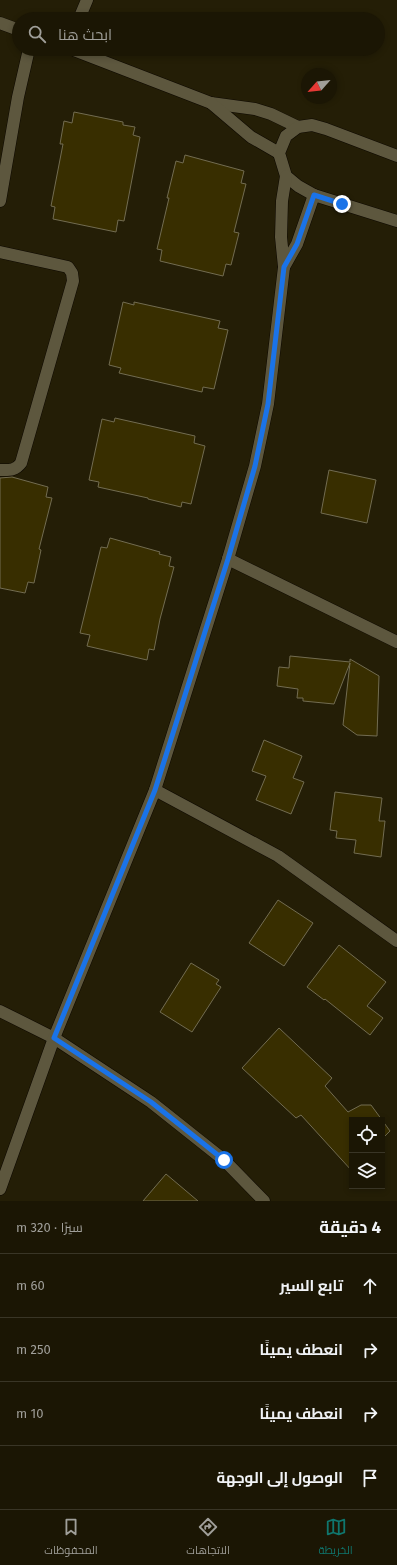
<!DOCTYPE html>
<html lang="ar">
<head>
<meta charset="utf-8">
<style>
  :root { --surface:#1b1604; --page:#241f0e; --text:#f1f3f6; --muted:#a09f9a; --line:#393526; --accent:#0f766e }
  body { margin:0; font-family:"Fira Sans",Cairo,sans-serif; background:var(--page); color:var(--text); direction:rtl }
  .controls { position:absolute; right:12px; bottom:12px; display:grid; overflow:hidden; border-radius:0px; box-shadow:0 2px 6px #0003 }
  .controls button { width:36px; height:36px; display:grid; place-items:center; padding:0; border:0; border-bottom:1px solid var(--line); background:var(--surface); color:var(--text); font:20px sans-serif }
  .compass { position:absolute; left:301px; top:68px; width:36px; height:36px; border-radius:50%; background:var(--surface); box-shadow:0 2px 6px #0003; rotate:243deg }
  .stop { position:absolute; width:12px; height:12px; margin:-9px; border:3px solid #1a73e8; border-radius:50%; background:#fff }
  .stop.end { background:#1a73e8; border-color:#fff; box-shadow:0 1px 4px #0008 }
  .list { margin:0; padding:0; list-style:none }
  h2 { display:flex; justify-content:space-between; align-items:center; height:52px; margin:0; padding:0 16px; font-size:17px }
  h2 small { font-size:13px; font-weight:400; color:var(--muted) }
  .list li { display:grid; grid-template-columns:26px 1fr auto; gap:12px; align-items:center; box-sizing:border-box; height:64px; padding:0 16px; border-top:1px solid var(--line) }
  .list b { display:block; font-size:15px; white-space:nowrap }
  .list em { font-size:13px; font-style:normal; color:var(--muted) }
  .icon { flex:none; width:22px; height:22px; fill:none; stroke:currentColor; stroke-width:2; stroke-linecap:round; stroke-linejoin:round }
  .map { position:relative; flex:none; width:397px; height:1201px; overflow:hidden; direction:ltr }
  .search { position:absolute; background:var(--surface); box-shadow:0 2px 6px #0003; left:12px; right:12px; top:12px; height:44px; display:flex; align-items:center; gap:10px; box-sizing:border-box; padding:0 14px; border-radius:22px; color:var(--muted); font-size:15px }
  .sheet { height:308px; background:var(--surface) }
  nav { display:flex; justify-content:space-around; align-items:center; box-sizing:border-box; height:56px; border-top:1px solid var(--line); background:var(--surface); font-size:11px; color:var(--muted) }
  nav a { display:grid; justify-items:center; gap:2px }
  nav .on { color:var(--accent) }
  .map>svg:first-child { display:block }
</style>
</head>
<body>
<div class="map">
<svg width="397" height="1201" viewBox="0 0 397 1201">
  <rect width="100%" height="100%" fill="#241e06"/>
  <g fill="#382e00" stroke="#726c51">
    <polygon points="74,112 123,122 123,125 135,127 133,135 140,137 124,221 118,220 116,232 53,219 55,207 51,206 63,144 60,144 64,121 72,123"/>
    <polygon points="185,155 244,171 241,183 246,184 234,232 239,233 231,265 226,264 223,276 160,261 162,250 157,249 169,198 167,198 176,161 183,163"/>
    <polygon points="123,302 134,305 134,302 220,321 218,328 228,330 214,389 203,387 202,392 119,373 121,368 109,365"/>
    <polygon points="115,418 195,436 194,443 205,446 191,504 182,502 181,507 148,499 148,498 98,487 99,482 89,480 102,419 114,422"/>
    <polygon points="329,470 376,480 367,523 321,513"/>
    <polygon points="12,477 48,487 46,497 52,498 39,549 41,550 34,583 28,582 25,593 0,588 0,478"/>
    <polygon points="110,538 160,552 159,554 171,557 169,566 174,567 160,619 154,650 149,649 147,660 87,646 90,635 80,633 101,547 107,548"/>
    <polygon points="290,656 350,662 350,659 379,676 377,736 357,735 343,725 350,663 334,704 303,701 303,698 297,698 298,689 277,686 279,667 289,668"/>
    <polygon points="264,740 302,756 293,778 304,782 291,814 256,800 266,776 252,771"/>
    <polygon points="335,792 382,798 379,821 385,821 381,857 354,853 356,840 336,838 337,831 330,830"/>
    <polygon points="278,900 313,923 284,966 249,943"/>
    <polygon points="339,945 386,982 367,1006 383,1018 370,1035 325,999 324,1000 307,987"/>
    <polygon points="191,963 219,980 216,984 221,987 192,1032 160,1012"/>
    <polygon points="279,1028 332,1078 325,1086 348,1112 361,1105 371,1105 382,1120 352,1120 352,1171 301,1115 296,1118 242,1068"/>
    <polygon points="382,1120 390,1131 382,1139"/>
    <polygon points="166,1174 198,1201 143,1201"/>
  </g>
  <g fill="none" stroke-linecap="round" stroke-linejoin="round">
    <g stroke="#0d0800" stroke-width="13">
      <g id="minor">
        <polyline points="79,19 87,0"/>
        <polyline points="0,23 19,30"/>
        <polyline points="71,49 211,103 255,109 271,114 298,127"/>
        <polyline points="211,103 251,137 279,153"/>
        <polyline points="397,156 326,129 312,125 298,127 286,136 279,153 286,176 298,186 314,195 397,221"/>
        <polyline points="0,201 18,97 29,49"/>
        <path d="M0,252L68,267L72,273L73,281L21,463C15,471 9,470 0,470"/>
        <polyline points="284,267 297,244 314,195"/>
        <polyline points="228,559 397,642"/>
        <polyline points="155,790 278,856 397,941"/>
        <polyline points="0,1011 54,1038 151,1102 224,1160 264,1201"/>
        <polyline points="0,1189 54,1038 155,790 228,559 255,466 268,404 284,267 281,237 282,201 286,176"/>
      </g>
    </g>
    <use href="#minor" stroke="#5d573e" stroke-width="12"/>
  </g>
  <g fill="none" stroke-linecap="round" stroke-linejoin="round">
    <polyline stroke="#1a73e8" stroke-width="5" points="224,1160 151,1102 54,1038 155,790 228,559 255,466 268,404 284,267 297,244 314,195 342,204"/>
  </g>
</svg>
<div class="controls">
<button><svg class="icon" aria-label="locate" viewBox="0 0 24 24"><circle cx="12" cy="12" r="6"/><path d="M12 2v4M12 18v4M2 12h4M18 12h4"/></svg></button>
<button><svg class="icon" aria-label="layers" viewBox="0 0 24 24"><path d="M12 4l9 5-9 5-9-5zM3 14l9 5 9-5"/></svg></button>
</div>
<svg class="compass" viewBox="-18 -18 36 36"><path d="M0-13l5 13h-10z" fill="#e53935"/><path d="M0 13l5-13h-10z" fill="#a09f9a"/></svg>
<div class="stop" style="left:224px;top:1160px"></div>
<div class="stop end" style="left:342px;top:204px"></div>
<div class="search"><svg class="icon" aria-label="search" viewBox="0 0 24 24"><circle cx="10" cy="10" r="6"/><path d="M15 15l6 6"/></svg>ابحث هنا</div>
</div>
<section class="sheet">
<h2>4 دقيقة<small>سيرًا · 320 m</small></h2>
<ul class="list">
<li><svg class="icon" aria-label="ahead" viewBox="0 0 24 24"><path d="M12 20V5M6 11l6-6 6 6"/></svg><div><b>تابع السير</b></div><em>60 m</em></li>
<li><svg class="icon" aria-label="right" viewBox="0 0 24 24"><path d="M7 20v-9h11M14 6l5 5-5 5"/></svg><div><b>انعطف يمينًا</b></div><em>250 m</em></li>
<li><svg class="icon" aria-label="right" viewBox="0 0 24 24"><path d="M7 20v-9h11M14 6l5 5-5 5"/></svg><div><b>انعطف يمينًا</b></div><em>10 m</em></li>
<li><svg class="icon" aria-label="arrive" viewBox="0 0 24 24"><path d="M6 21V4h12l-3 4 3 4H6"/></svg><div><b>الوصول إلى الوجهة</b></div></li>
</ul>
</section>
<nav>
<a class="on"><svg class="icon" aria-label="map" viewBox="0 0 24 24"><path d="M3 6l6-2 6 2 6-2v14l-6 2-6-2-6 2zM9 4v14M15 6v14"/></svg>الخريطة</a>
<a><svg class="icon" aria-label="directions" viewBox="0 0 24 24"><path d="M12 3l9 9-9 9-9-9zM9 14v-3h6M13 9l2 2-2 2"/></svg>الاتجاهات</a>
<a><svg class="icon" aria-label="saved" viewBox="0 0 24 24"><path d="M7 4h10v16l-5-4-5 4z"/></svg>المحفوظات</a>
</nav>
</body>
</html>
